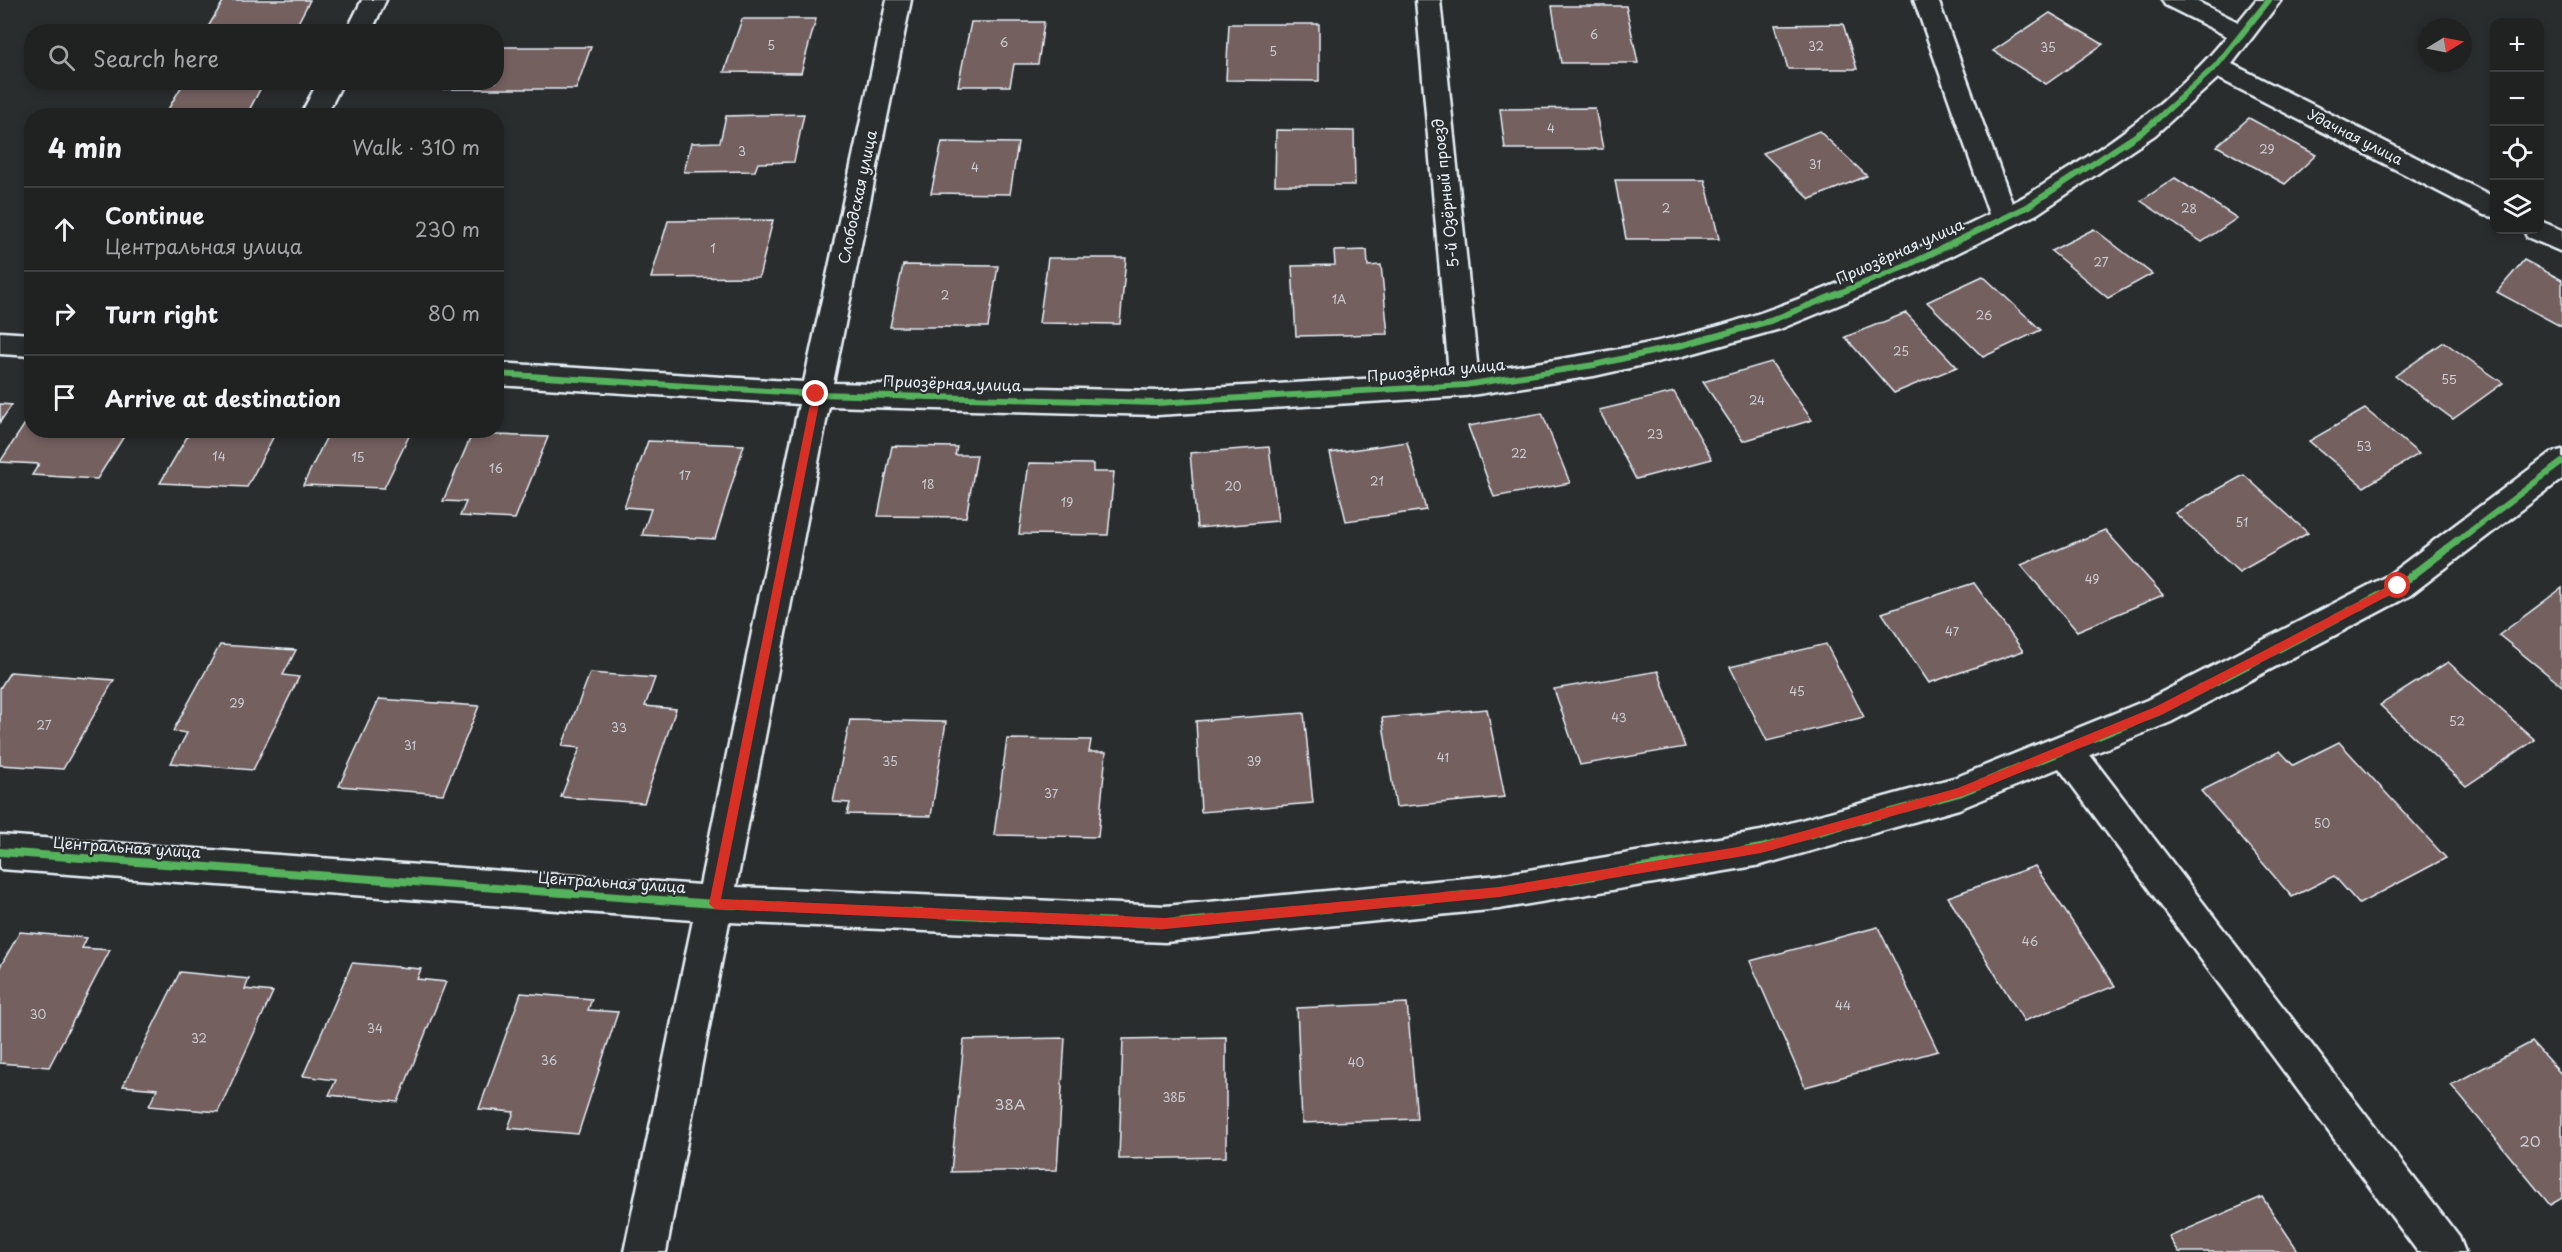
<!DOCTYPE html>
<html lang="en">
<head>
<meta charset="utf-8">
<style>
  :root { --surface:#202222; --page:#2d2f2f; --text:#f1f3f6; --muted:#a2a4a5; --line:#3d3f40 }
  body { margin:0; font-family:"Playpen Sans",sans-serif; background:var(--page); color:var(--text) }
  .controls { position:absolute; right:18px; top:18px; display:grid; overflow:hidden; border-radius:12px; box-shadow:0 3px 9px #0003 }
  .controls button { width:54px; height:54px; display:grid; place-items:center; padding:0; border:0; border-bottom:2px solid var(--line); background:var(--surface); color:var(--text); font:30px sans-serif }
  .compass { position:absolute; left:2418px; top:18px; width:54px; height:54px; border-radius:50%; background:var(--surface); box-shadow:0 3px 9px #0003; rotate:80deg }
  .stop { position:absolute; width:18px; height:18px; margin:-14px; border:4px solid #d93025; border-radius:50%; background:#fff }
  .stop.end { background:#d93025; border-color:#fff; box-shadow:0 2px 6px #0008 }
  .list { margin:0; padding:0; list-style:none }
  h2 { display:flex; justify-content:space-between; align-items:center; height:78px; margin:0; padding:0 24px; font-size:26px }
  h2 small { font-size:20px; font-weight:400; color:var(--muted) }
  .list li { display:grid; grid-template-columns:39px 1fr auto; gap:18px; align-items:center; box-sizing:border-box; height:84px; padding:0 24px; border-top:2px solid var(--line) }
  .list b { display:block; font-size:22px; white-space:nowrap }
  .list p { margin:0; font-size:20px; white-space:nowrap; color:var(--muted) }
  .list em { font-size:20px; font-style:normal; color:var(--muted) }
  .icon { flex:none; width:33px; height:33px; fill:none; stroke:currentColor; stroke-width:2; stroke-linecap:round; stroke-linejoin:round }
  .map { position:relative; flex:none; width:2562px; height:1252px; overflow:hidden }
  .search { position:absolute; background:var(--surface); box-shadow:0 3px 9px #0003; left:24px; top:24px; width:480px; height:66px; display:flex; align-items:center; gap:15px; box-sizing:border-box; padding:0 21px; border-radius:24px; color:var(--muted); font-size:22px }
  .panel { position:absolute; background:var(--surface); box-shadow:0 3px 9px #0003; left:24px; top:108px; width:480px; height:330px; border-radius:24px }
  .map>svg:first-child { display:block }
</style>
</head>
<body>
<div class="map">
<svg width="2562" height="1252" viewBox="0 0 2562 1252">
  <rect width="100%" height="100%" fill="#2a2d2e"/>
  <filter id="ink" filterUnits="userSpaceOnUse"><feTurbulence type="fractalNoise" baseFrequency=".0167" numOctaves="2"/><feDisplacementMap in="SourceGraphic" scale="12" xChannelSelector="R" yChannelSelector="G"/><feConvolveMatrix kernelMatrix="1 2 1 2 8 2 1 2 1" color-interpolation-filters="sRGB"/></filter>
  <g filter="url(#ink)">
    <g fill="#746161" stroke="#e8f1f8" stroke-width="1.5">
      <polygon points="224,0 310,0 293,32 205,32"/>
      <polygon points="1552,6 1626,6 1638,63 1561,63"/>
      <polygon points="2050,13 2103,44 2046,84 1993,51"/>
      <polygon points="742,19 816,19 801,73 724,72"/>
      <polygon points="971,22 1044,22 1038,64 1014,64 1010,86 958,86"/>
      <polygon points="1229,24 1319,24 1319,81 1226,80"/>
      <polygon points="1843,24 1857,69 1788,69 1775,25"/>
      <polygon points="496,47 591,47 576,89 399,89 402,82 496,82"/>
      <polygon points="184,82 264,82 246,116 164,116"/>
      <polygon points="1595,108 1603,149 1505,149 1500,109"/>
      <polygon points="804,114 794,162 758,163 755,171 684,172 691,143 720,142 726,116"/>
      <polygon points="2249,118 2316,155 2285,184 2217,146"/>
      <polygon points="1276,130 1354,131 1355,185 1275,185"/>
      <polygon points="1819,131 1867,176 1810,199 1763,153"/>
      <polygon points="942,142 1018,143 1010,194 931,193"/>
      <polygon points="2175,178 2237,218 2202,242 2141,201"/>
      <polygon points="1615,180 1705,180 1719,239 1626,239"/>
      <polygon points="773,220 759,277 651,278 668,221"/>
      <polygon points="2094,229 2152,274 2108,298 2051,251"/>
      <polygon points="1367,250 1368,266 1381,265 1388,334 1296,336 1292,266 1335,265 1334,251"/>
      <polygon points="1048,258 1126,258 1120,324 1039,323"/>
      <polygon points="2524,260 2562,280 2562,327 2497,292"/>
      <polygon points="903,265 998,266 988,327 890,327"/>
      <polygon points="1983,276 2041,330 1983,357 1927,302"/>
      <polygon points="1906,313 1957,367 1894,393 1845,337"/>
      <polygon points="2444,342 2503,383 2453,419 2395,376"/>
      <polygon points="1771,362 1812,420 1743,441 1703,382"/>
      <polygon points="1674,392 1712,459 1636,479 1599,410"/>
      <polygon points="0,404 12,405 0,422"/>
      <polygon points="2365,409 2419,454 2364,487 2309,441"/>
      <polygon points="32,413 32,430 128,430 97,479 32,475 39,464 0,462"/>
      <polygon points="1542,413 1570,483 1494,497 1468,426"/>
      <polygon points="191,430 277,430 247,487 160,483"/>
      <polygon points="330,430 412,430 384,488 303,485"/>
      <polygon points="472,434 548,437 515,519 460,516 466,502 443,501"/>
      <polygon points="648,441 744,445 715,539 642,535 651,509 624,507"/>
      <polygon points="1407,442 1426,510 1346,521 1330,453"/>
      <polygon points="892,446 957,447 955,455 977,455 966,517 878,516"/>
      <polygon points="1269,447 1278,521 1197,528 1190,453"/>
      <polygon points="1029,463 1093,464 1093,472 1114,472 1108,535 1019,534"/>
      <polygon points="2244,475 2308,533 2239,572 2175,513"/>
      <polygon points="2105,530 2163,595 2077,631 2021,565"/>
      <polygon points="1974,583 2023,651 1929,683 1882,613"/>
      <polygon points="2562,588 2562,686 2499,635"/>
      <polygon points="1826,644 1864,717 1767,741 1730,667"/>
      <polygon points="220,645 296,650 283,675 299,677 253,770 171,763 187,733 173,731"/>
      <polygon points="2448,662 2535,740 2466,786 2380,705"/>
      <polygon points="1658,671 1685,747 1580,765 1554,689"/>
      <polygon points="10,672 114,680 63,769 0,765 0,688"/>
      <polygon points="590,673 655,678 645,706 676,709 644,803 561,797 580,748 562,746"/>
      <polygon points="379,699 479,706 443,794 339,786"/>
      <polygon points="1487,709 1505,797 1396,807 1382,718"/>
      <polygon points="1304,713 1313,803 1201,812 1196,721"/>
      <polygon points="850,720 946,722 931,816 847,814 850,803 833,802"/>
      <polygon points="1007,739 1091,740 1089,752 1106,752 1098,837 994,835"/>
      <polygon points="2339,742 2446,858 2359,904 2334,876 2292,897 2201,791 2280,751 2293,765"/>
      <polygon points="2035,866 2115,986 2024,1021 1948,897"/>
      <polygon points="1878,927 1938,1051 1805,1087 1750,961"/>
      <polygon points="20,932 87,938 82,948 110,950 49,1067 0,1063 0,967"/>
      <polygon points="352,963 421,969 417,979 446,982 398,1102 329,1095 336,1080 303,1076"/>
      <polygon points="180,972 249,979 245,989 273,992 218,1112 149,1106 157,1089 123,1086"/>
      <polygon points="521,993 592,999 588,1010 618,1012 578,1134 508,1128 514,1112 479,1109"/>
      <polygon points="1407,1003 1417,1119 1302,1123 1297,1008"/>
      <polygon points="1226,1037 1226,1157 1119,1159 1123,1039"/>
      <polygon points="1065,1038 1057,1170 951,1172 964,1040"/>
      <polygon points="2532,1042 2562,1075 2562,1198 2550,1205 2451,1085"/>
      <polygon points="2262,1197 2299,1252 2179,1252 2169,1237"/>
    </g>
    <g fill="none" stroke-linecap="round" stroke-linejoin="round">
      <g stroke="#e8f1f8" stroke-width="5">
        <g id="minor">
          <polygon points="362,0 386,0 371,32 346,32"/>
          <path d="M887,0H911L833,383L1157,391L1449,374L1416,0H1440L1478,372C1574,357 1672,344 1763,312C1841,285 1915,250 1989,214L1914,0H1938L2012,203C2029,195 2044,184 2060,174C2121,137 2181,92 2227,36L2165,5L2162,0H2194L2238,22L2256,0H2281L2232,64L2494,197V217L2484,215L2218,78L2155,135L2037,214L1914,274L1780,329L1683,356L1594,376L1465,396L1157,415L829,406L736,887L1165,906L1499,875L1761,831L1957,777L2147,700L2387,576L2551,453L2562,450V479L2409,596L2171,722L2090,755L2459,1237L2465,1252H2418L2059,768L1959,809L1761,865L1499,909L1165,942L729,922L666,1252H624L693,920L0,869V835L700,885L799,404L496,385V363L804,382Z"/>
          <polygon points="318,82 343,82 326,116 300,116"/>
          <polygon points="2540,221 2562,230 2562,252 2527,237 2524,230 2540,230"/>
          <polygon points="0,332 32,334 32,356 0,354"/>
        </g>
      </g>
      <use href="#minor" fill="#2a2d2e" fill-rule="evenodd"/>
      <g stroke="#2a2d2e" stroke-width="9">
        <g id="cycleway-far1">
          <polyline points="496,374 816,394 1157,403 1465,385 1594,365 1683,345 1770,321 1904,267 2027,207 2146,129 2216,66 2269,0"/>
          <polyline points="2455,543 2562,462"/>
        </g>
      </g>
      <g stroke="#2a2d2e" stroke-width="12">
        <polyline id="cycleway" points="0,852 715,904 1165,924 1499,892 1761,848 1959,793 2159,711 2398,586 2457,541"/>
      </g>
      <use href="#cycleway-far1" stroke="#56b35d" stroke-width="6"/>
      <use href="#cycleway" stroke="#56b35d" stroke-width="8"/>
    </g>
  </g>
  <polygon fill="#d93025" points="816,391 821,394 721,899 1165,918 1499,887 1761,843 1958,788 2155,707 2395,583 2401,583 2403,586 2401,589 2163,714 1963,796 1761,853 1499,897 1165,929 715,909 709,904 812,394"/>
  <g text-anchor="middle" stroke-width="4.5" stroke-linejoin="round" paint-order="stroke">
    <g font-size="12" fill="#cbcdd2">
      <text x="1594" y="39">6</text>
      <text x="1004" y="47">6</text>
      <text x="771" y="50">5</text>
      <text x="1816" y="51">32</text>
      <text x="2048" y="52">35</text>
      <text x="1273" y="56">5</text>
      <text x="1551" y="133">4</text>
      <text x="2267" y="154">29</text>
      <text x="742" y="156">3</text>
      <text x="1815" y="169">31</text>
      <text x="975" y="172">4</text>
      <text x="1666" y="213">2</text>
      <text x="2189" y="213">28</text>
      <text x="713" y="253">1</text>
      <text x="2101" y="267">27</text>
      <text x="945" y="300">2</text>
      <text x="1339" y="304">1А</text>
      <text x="1984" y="320">26</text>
      <text x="1901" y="356">25</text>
      <text x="2449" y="384">55</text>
      <text x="1757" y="405">24</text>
      <text x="1655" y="439">23</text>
      <text x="2364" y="451">53</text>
      <text x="1519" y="458">22</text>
      <text x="219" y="461">14</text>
      <text x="358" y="462">15</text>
      <text x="496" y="473">16</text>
      <text x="685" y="480">17</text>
      <text x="1377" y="486">21</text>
      <text x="928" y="489">18</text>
      <text x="1233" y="491">20</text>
      <text x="1067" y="507">19</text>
      <text x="2242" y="527">51</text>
      <text x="2092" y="584">49</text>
      <text x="1952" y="636">47</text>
      <text x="1797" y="696">45</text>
      <text x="237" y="708">29</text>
      <text x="1619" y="722">43</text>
      <text x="2457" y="726">52</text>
      <text x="44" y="730">27</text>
      <text x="619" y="732">33</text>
      <text x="410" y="750">31</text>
      <text x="1443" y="762">41</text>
      <text x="890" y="766">35</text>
      <text x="1254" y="766">39</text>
      <text x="1051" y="798">37</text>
      <text x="2322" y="828">50</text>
      <text x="2030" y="946">46</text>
      <text x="1843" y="1010">44</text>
      <text x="38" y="1019">30</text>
      <text x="375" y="1033">34</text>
      <text x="199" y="1043">32</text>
      <text x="549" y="1065">36</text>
      <text x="1356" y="1067">40</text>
      <text x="1174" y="1102">38Б</text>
    </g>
    <g font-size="14" fill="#e8f1f8" stroke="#2a2d2e">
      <text transform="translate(2355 137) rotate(27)" y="5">Удачная улица</text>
    </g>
    <g font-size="15" fill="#e8f1f8" stroke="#2a2d2e">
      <text transform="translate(1446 193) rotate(-96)" y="5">5-й Озёрный проезд</text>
      <text transform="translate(858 197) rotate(-78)" y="5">Слободская улица</text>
      <text transform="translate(1900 252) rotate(-24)" y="5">Приозёрная улица</text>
      <text transform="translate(1436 371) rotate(-5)" y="5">Приозёрная улица</text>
      <text transform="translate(952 384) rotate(2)" y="5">Приозёрная улица</text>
      <text transform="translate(127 848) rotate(4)" y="5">Центральная улица</text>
      <text transform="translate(612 883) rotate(4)" y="5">Центральная улица</text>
    </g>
    <g font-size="15" fill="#cbcdd2">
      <text x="1010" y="1110">38А</text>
      <text x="2530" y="1147">20</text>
    </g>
  </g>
</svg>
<div class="controls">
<button>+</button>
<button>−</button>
<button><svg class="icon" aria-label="locate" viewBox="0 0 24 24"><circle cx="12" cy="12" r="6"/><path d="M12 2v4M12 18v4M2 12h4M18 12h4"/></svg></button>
<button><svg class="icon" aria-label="layers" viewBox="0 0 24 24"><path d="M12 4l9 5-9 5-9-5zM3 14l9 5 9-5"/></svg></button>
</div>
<svg class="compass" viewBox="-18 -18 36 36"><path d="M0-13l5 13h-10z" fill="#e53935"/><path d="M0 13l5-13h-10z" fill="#a2a4a5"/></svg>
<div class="stop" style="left:2398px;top:586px"></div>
<div class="stop end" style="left:816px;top:394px"></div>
<div class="search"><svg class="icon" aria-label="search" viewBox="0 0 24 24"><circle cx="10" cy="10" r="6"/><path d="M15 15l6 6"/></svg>Search here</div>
<section class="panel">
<h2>4 min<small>Walk · 310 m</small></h2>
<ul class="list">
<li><svg class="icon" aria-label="ahead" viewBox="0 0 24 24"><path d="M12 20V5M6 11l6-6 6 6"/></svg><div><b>Continue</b><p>Центральная улица</p></div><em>230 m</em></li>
<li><svg class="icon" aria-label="right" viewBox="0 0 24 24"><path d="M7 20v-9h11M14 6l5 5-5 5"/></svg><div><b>Turn right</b></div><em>80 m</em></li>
<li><svg class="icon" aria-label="arrive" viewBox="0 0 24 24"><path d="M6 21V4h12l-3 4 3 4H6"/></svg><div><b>Arrive at destination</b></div></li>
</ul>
</section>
</div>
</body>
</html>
